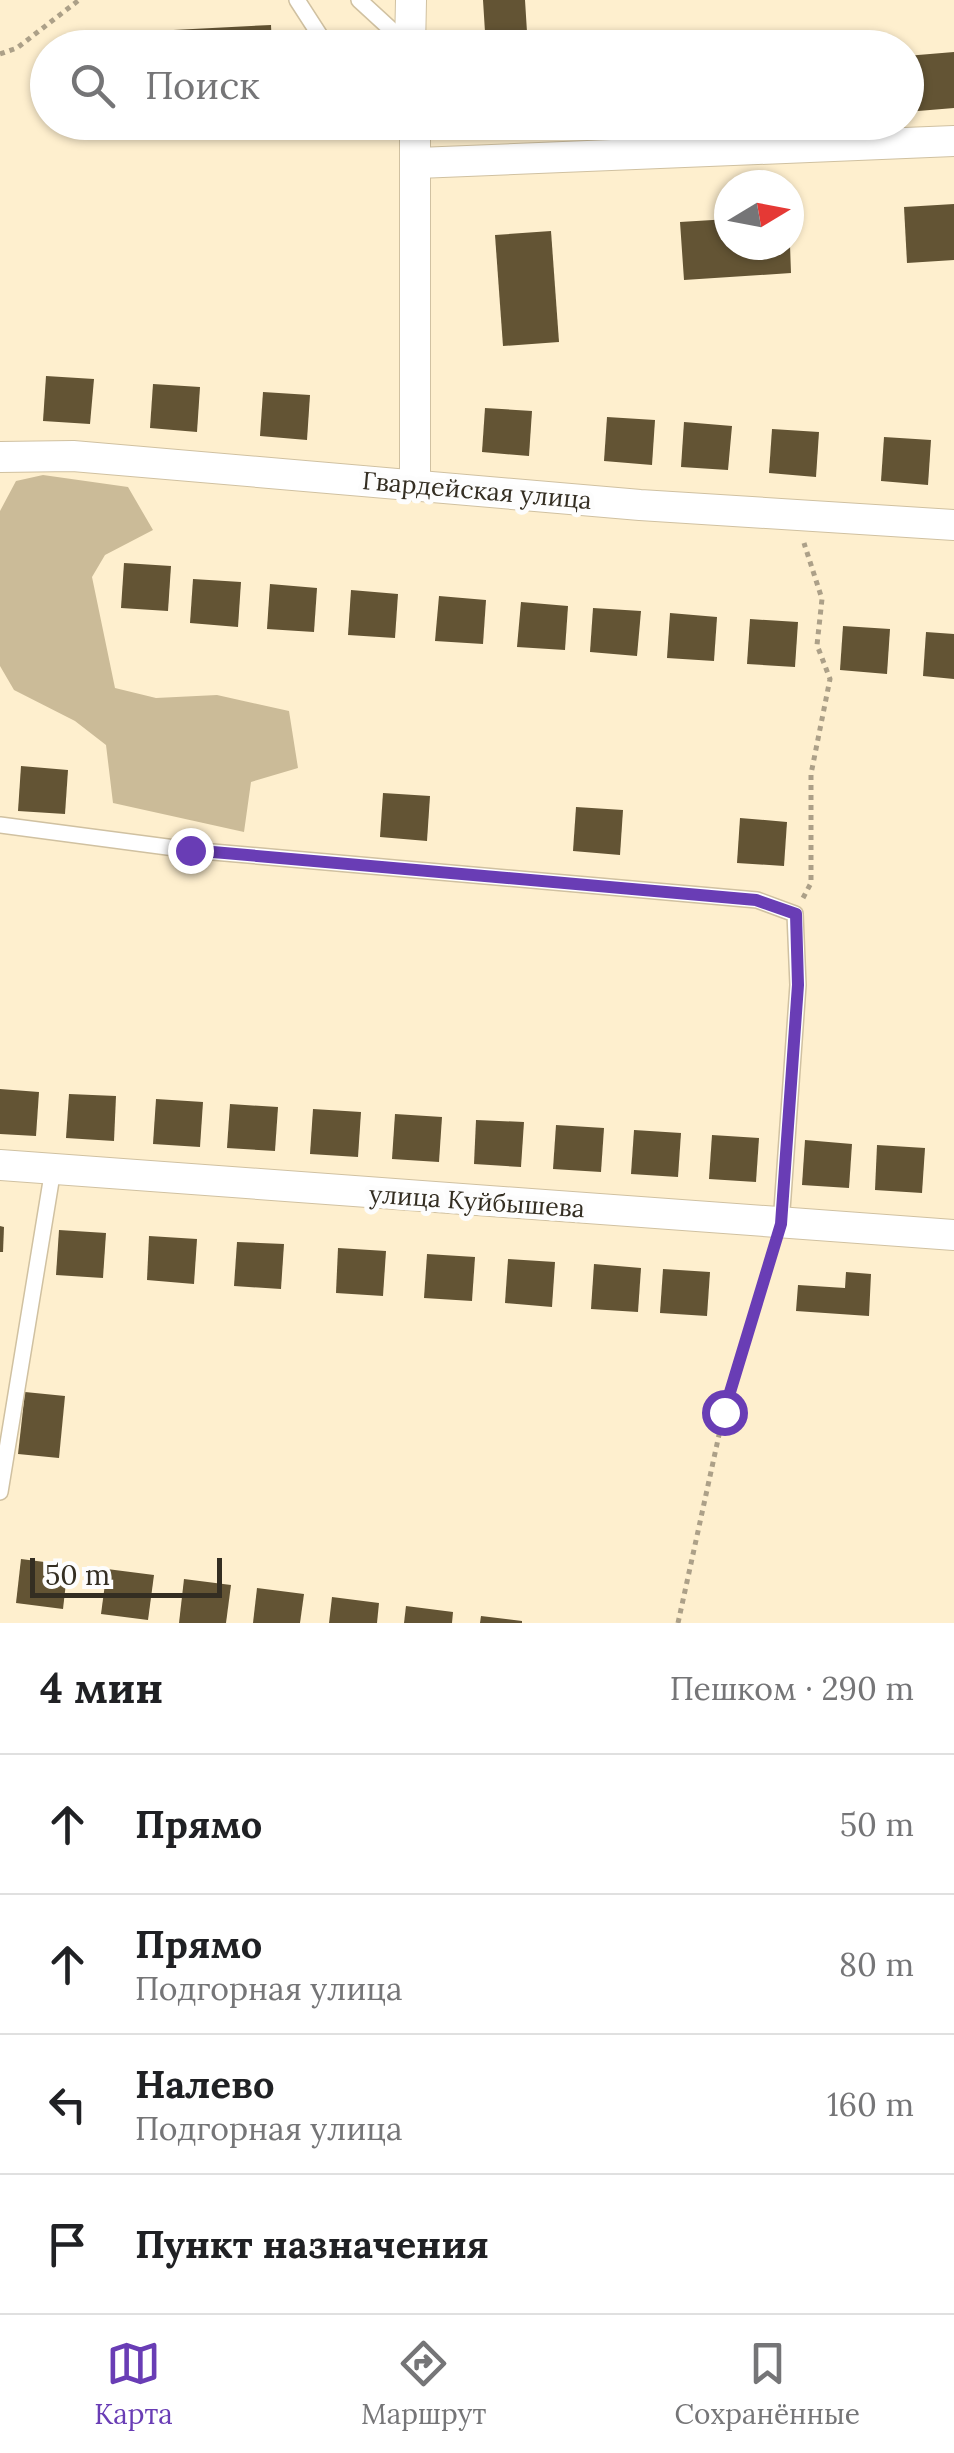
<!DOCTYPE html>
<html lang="ru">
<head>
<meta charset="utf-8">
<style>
  :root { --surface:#fff; --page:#f2f2f2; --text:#202124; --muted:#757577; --line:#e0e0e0; --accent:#693db5 }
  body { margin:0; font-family:Lora,serif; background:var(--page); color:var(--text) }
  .compass { position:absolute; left:714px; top:170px; width:90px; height:90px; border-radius:50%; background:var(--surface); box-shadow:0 2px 8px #0004; rotate:80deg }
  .scale { position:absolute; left:30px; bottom:25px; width:192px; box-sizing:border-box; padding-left:10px; border:5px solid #342e22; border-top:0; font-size:28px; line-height:35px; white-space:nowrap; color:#342e22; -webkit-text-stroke:8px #fdfdfd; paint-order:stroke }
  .stop { position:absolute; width:30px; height:30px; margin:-22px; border:8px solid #693db5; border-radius:50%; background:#fff }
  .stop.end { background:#693db5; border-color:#fff; box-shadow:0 2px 10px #0008 }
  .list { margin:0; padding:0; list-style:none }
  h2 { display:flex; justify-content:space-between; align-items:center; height:130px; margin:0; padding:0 40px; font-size:42px }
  h2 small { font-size:32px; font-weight:400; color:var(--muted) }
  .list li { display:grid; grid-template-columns:65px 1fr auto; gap:30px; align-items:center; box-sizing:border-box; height:140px; padding:0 40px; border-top:2px solid var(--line) }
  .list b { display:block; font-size:38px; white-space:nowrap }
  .list p { margin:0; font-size:32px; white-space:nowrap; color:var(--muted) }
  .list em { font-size:32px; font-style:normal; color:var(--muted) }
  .icon { flex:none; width:55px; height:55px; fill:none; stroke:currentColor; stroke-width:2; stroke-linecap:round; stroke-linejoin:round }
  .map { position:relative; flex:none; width:954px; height:1623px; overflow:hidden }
  .search { position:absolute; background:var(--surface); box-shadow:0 2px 8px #0004; left:30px; right:30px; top:30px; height:110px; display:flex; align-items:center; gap:25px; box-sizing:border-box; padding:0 35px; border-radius:55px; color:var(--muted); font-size:38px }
  .sheet { height:690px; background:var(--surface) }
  nav { display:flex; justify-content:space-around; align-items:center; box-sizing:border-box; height:140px; border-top:2px solid var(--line); background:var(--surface); font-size:28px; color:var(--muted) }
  nav a { display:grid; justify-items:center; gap:5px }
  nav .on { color:var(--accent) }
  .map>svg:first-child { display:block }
</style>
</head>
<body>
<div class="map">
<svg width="954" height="1623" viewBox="0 0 954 1623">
  <rect width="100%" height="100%" fill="#feefce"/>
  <polygon fill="#cbbb98" points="43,475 128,487 153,530 105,555 92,577 115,688 156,698 217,695 289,711 298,768 251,782 244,832 113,803 106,745 75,721 14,690 0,666 0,511 16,481"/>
  <g fill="#635434">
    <polygon points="483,0 525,0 528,48 486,48"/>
    <polygon points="271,25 272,48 116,48 115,33"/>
    <polygon points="954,52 954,108 906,112 906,56"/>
    <polygon points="688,122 728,122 728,125 688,128"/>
    <polygon points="954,204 954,260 907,263 904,207"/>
    <polygon points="729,219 729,245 790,245 791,273 684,280 680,222"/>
    <polygon points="551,231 559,342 503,346 495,235"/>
    <polygon points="46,376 94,379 90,424 43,421"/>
    <polygon points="153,384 200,387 197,432 150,428"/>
    <polygon points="263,392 310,395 307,440 260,436"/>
    <polygon points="485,408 532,411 529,456 482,452"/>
    <polygon points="607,417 655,420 652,465 604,461"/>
    <polygon points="684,422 732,426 728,470 681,467"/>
    <polygon points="772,429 819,432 816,477 769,473"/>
    <polygon points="884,437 931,440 928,485 881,481"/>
    <polygon points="124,563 171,566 168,611 121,608"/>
    <polygon points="193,579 241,582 238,627 190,623"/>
    <polygon points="270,584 317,588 314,632 267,629"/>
    <polygon points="351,590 398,594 395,638 348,635"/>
    <polygon points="439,596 486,600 483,644 435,641"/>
    <polygon points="521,602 568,606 565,650 517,647"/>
    <polygon points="593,608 641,611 637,656 590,652"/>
    <polygon points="670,613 717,617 714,661 667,658"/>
    <polygon points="750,619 798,622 795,667 747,664"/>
    <polygon points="843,626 890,629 887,674 840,670"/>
    <polygon points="926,632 954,634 954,679 923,676"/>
    <polygon points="21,766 68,770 65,814 18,811"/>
    <polygon points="383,793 430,796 427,841 380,837"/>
    <polygon points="576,807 623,810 620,855 573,851"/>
    <polygon points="740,818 787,822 784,866 737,863"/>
    <polygon points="0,1089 39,1092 36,1136 0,1134"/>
    <polygon points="69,1094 116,1096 114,1141 66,1138"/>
    <polygon points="156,1099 203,1102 200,1147 153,1144"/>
    <polygon points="230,1104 278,1107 275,1151 227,1148"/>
    <polygon points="313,1109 361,1112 358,1157 310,1154"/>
    <polygon points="395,1114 442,1117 439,1162 392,1159"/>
    <polygon points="476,1120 524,1122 521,1167 474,1164"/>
    <polygon points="556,1125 604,1128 601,1172 553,1169"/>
    <polygon points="634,1130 681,1133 678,1177 631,1174"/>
    <polygon points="712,1135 759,1138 756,1182 709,1179"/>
    <polygon points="805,1140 852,1144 849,1188 802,1185"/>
    <polygon points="877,1145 925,1148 922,1193 875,1190"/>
    <polygon points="0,1226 4,1227 3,1252 0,1252"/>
    <polygon points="59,1230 106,1233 103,1278 56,1275"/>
    <polygon points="149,1236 197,1239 194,1284 147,1280"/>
    <polygon points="237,1242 284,1244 281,1289 234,1286"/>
    <polygon points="338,1248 386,1251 383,1296 336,1293"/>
    <polygon points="427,1254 475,1257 472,1301 424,1298"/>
    <polygon points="508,1259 555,1262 552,1307 505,1303"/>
    <polygon points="594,1264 641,1268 638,1312 591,1309"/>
    <polygon points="663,1269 710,1272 707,1316 660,1313"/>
    <polygon points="846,1272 871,1274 869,1316 796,1311 798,1285 845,1288"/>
    <polygon points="25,1392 65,1396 59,1458 18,1454"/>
    <polygon points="21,1559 68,1565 63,1609 16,1603"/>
    <polygon points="107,1569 154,1575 148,1620 101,1614"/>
    <polygon points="184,1579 231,1585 226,1623 179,1623"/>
    <polygon points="257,1588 304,1594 300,1623 253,1623"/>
    <polygon points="332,1597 379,1603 377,1623 329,1623"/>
    <polygon points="406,1606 453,1612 452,1623 404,1623"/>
    <polygon points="481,1616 522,1621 522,1623 480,1623"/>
  </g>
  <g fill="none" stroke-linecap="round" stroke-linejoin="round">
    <g stroke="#d0c1a1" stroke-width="18">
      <g id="lane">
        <polyline points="297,0 328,48"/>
        <polyline points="359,0 408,45"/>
        <polyline points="0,825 190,850 757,900 795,914 798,985 781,1224"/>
        <polyline points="0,1492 53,1169"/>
      </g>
    </g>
    <g stroke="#d0c1a1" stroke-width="32">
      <g id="street">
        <polyline points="410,48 411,0"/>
        <polyline points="415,122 415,483"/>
        <polyline points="418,163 954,141"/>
        <polyline points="0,457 73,456 640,505 954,525"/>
        <polyline points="0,1165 954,1235"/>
      </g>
    </g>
    <g stroke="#aca088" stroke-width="5" stroke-dasharray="5 5" stroke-linecap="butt">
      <polyline points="0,54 17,48 79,0"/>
      <polyline points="803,898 811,883 811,774 830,679 817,645 822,599 804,543"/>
      <polyline points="678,1623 724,1412 774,1246"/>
    </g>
    <use href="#lane" stroke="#fff" stroke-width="15"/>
    <use href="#street" stroke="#fff" stroke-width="30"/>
  </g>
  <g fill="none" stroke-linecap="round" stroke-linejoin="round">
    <polyline stroke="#693db5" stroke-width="12" points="190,850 756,900 796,914 798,985 781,1224 724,1412"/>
  </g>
  <g text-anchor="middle" stroke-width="10" stroke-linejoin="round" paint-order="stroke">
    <g font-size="25" fill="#342e22" stroke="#fdfdfd">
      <text transform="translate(477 490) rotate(5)" y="9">Гвардейская улица</text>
      <text transform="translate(477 1201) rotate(4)" y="9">улица Куйбышева</text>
    </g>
  </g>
</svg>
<svg class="compass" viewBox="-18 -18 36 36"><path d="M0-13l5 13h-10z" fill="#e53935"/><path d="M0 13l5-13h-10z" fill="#757577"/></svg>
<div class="scale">50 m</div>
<div class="stop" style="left:724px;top:1412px"></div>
<div class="stop end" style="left:190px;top:850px"></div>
<div class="search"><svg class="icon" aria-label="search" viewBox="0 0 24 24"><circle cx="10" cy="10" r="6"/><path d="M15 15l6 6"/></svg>Поиск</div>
</div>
<section class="sheet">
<h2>4 мин<small>Пешком · 290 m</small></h2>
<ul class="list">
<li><svg class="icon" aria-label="ahead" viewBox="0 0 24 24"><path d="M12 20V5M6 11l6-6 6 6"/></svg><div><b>Прямо</b></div><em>50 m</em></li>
<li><svg class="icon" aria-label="ahead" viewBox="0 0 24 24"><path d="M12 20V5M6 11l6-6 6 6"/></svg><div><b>Прямо</b><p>Подгорная улица</p></div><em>80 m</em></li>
<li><svg class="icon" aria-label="left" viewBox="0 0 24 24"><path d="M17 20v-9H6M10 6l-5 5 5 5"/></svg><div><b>Налево</b><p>Подгорная улица</p></div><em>160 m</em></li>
<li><svg class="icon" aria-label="arrive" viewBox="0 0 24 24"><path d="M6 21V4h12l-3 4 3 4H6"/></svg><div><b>Пункт назначения</b></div></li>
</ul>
</section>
<nav>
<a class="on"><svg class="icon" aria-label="map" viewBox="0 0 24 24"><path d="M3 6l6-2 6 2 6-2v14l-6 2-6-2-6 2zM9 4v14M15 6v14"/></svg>Карта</a>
<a><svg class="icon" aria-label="directions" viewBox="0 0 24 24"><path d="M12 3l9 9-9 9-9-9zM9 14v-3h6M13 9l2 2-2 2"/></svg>Маршрут</a>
<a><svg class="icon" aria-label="saved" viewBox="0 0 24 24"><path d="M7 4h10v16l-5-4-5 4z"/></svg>Сохранённые</a>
</nav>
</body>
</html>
